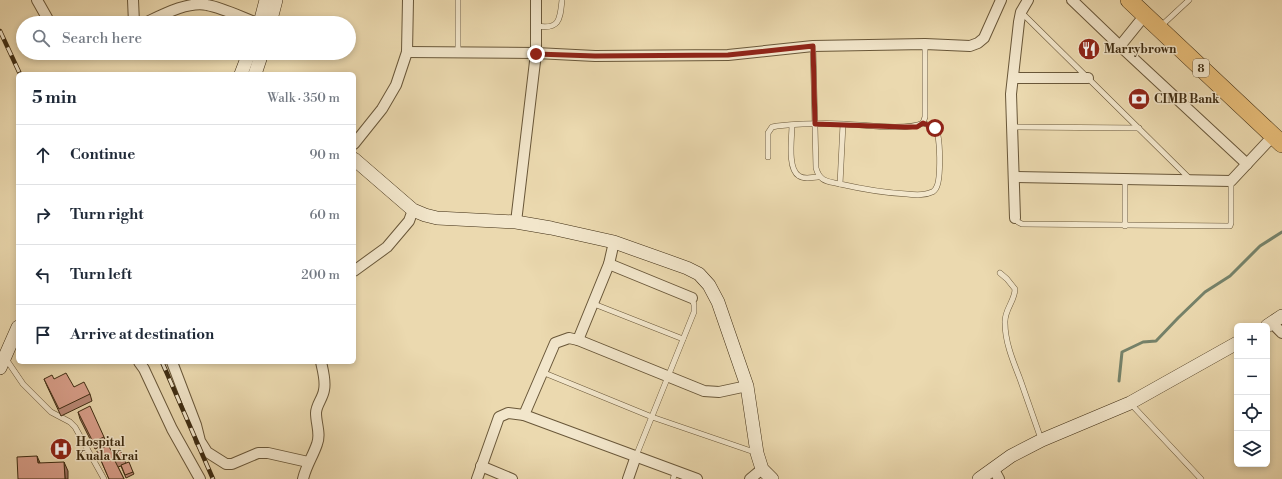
<!DOCTYPE html>
<html lang="en">
<head>
<meta charset="utf-8">
<style>
  :root { --surface:#fff; --page:#f2f2f3; --text:#1f2937; --muted:#747a83; --line:#e0e1e3 }
  body { margin:0; font-family:"Libre Bodoni",serif; background:var(--page); color:var(--text) }
  .controls { position:absolute; right:12px; bottom:12px; display:grid; overflow:hidden; border-radius:6px; box-shadow:0 2px 6px #0003 }
  .controls button { width:36px; height:36px; display:grid; place-items:center; padding:0; border:0; border-bottom:1px solid var(--line); background:var(--surface); color:var(--text); font:20px sans-serif }
  .stop { position:absolute; width:12px; height:12px; margin:-9px; border:3px solid #8f2418; border-radius:50%; background:#fff }
  .stop.end { background:#8f2418; border-color:#fff; box-shadow:0 1px 4px #0008 }
  .list { margin:0; padding:0; list-style:none }
  h2 { display:flex; justify-content:space-between; align-items:center; height:52px; margin:0; padding:0 16px; font-size:17px }
  h2 small { font-size:13px; font-weight:400; color:var(--muted) }
  .list li { display:grid; grid-template-columns:26px 1fr auto; gap:12px; align-items:center; box-sizing:border-box; height:60px; padding:0 16px; border-top:1px solid var(--line) }
  .list b { display:block; font-size:15px; white-space:nowrap }
  .list em { font-size:13px; font-style:normal; color:var(--muted) }
  .icon { flex:none; width:22px; height:22px; fill:none; stroke:currentColor; stroke-width:2; stroke-linecap:round; stroke-linejoin:round }
  .map { position:relative; flex:none; width:1282px; height:479px; overflow:hidden }
  .search { position:absolute; background:var(--surface); box-shadow:0 2px 6px #0003; left:16px; top:16px; width:340px; height:44px; display:flex; align-items:center; gap:10px; box-sizing:border-box; padding:0 14px; border-radius:22px; color:var(--muted); font-size:15px }
  .panel { position:absolute; background:var(--surface); box-shadow:0 2px 6px #0003; left:16px; top:72px; width:340px; height:292px; border-radius:6px }
  .map>svg:first-child { display:block }
</style>
</head>
<body>
<div class="map">
<svg width="1282" height="479" viewBox="0 0 1282 479">
  <rect width="100%" height="100%" fill="#ebd9af"/>
  <filter id="stains"><feTurbulence type="fractalNoise" baseFrequency=".005" numOctaves="4"/><feColorMatrix values="0 0 0 0 .2 0 0 0 0 .09 0 0 0 0 .02 0 0 0 .5 -.17"/></filter>
  <radialGradient id="worn" r=".72"><stop offset=".6" stop-color="#630" stop-opacity="0"/><stop offset="1" stop-color="#630" stop-opacity=".3"/></radialGradient>
  <g fill="none" stroke-linecap="round" stroke-linejoin="round">
    <polyline stroke="#75826a" stroke-width="3" points="1119,381 1122,352 1143,342 1156,341 1178,318 1205,292 1230,276 1260,246 1282,232"/>
    <g stroke="#695739" stroke-width="6">
      <g id="lane">
        <polyline points="1022,13 1190,179"/>
        <path d="M537,26C560,30 560,19 562,0"/>
        <polyline points="1161,26 1189,0"/>
        <path d="M813,46L816,168C820,182 827,181 840,184"/>
        <polyline points="458,53 458,0"/>
        <polyline points="923,123 925,117 925,44"/>
        <path d="M792,125C792,137 787,169 799,176C805,180 812,177 818,177"/>
        <polyline points="1012,127 1139,128"/>
        <path d="M768,157V133L772,127L777,126C799,124 822,123 844,124C864,125 907,131 923,123C926,125 932,125 935,128C941,133 941,181 936,188C936,189 933,192 932,192C924,196 915,195 907,194C884,193 862,189 840,184L843,124"/>
        <polyline points="1125,179 1125,226"/>
        <polyline points="1015,218 1018,222 1022,224 1228,226 1230,226 1231,223 1231,181"/>
        <path d="M1000,273L1007,279L1015,289C1015,301 1004,310 1005,323C1005,342 1013,361 1020,379C1027,399 1034,419 1041,439"/>
        <polyline points="594,304 683,339"/>
        <polyline points="6,359 23,384 51,412 70,422 75,427 104,479"/>
        <polyline points="542,372 652,417 757,453"/>
        <polyline points="1131,404 1201,479"/>
        <polyline points="636,456 694,312 694,305 692,298"/>
        <polyline points="673,479 676,470"/>
      </g>
    </g>
    <g stroke="#695739" stroke-width="12">
      <g id="street">
        <polyline points="37,0 50,23"/>
        <polyline points="133,0 134,23"/>
        <polyline points="1072,0 1120,46 1247,164"/>
        <path d="M145,23C162,15 188,1 207,5C223,8 241,17 257,23"/>
        <polyline points="1120,46 1145,15"/>
        <polyline points="407,52 536,53 595,56 728,55 813,46 925,44 970,46 978,43 984,38 1001,0"/>
        <polyline points="1013,78 1088,78"/>
        <polyline points="354,144 382,109 396,85 407,52 408,0"/>
        <polyline points="1014,177 1231,181 1273,136"/>
        <polyline points="1015,218 1011,94 1019,22 1021,12 1028,0"/>
        <polyline points="516,222 536,53 536,0"/>
        <polyline points="609,264 692,298"/>
        <polyline points="354,271 387,247 409,221 413,210"/>
        <polyline points="1272,323 1282,333"/>
        <polyline points="578,340 609,264 614,242"/>
        <polyline points="139,362 144,369 172,429 200,479"/>
        <polyline points="172,362 196,425 200,441 207,452 226,464 232,464 258,453 268,453 308,462"/>
        <polyline points="481,466 512,479"/>
        <polyline points="993,468 999,479"/>
        <path d="M303,479C306,466 313,456 317,444C321,434 316,424 316,413C316,405 323,398 324,390C326,381 323,371 321,362"/>
        <polyline points="477,479 499,417 508,413 524,415"/>
        <polyline points="628,479 636,456"/>
        <polyline points="697,479 524,415 555,343 569,338 578,340 704,391 719,392 747,386"/>
        <polyline points="750,479 762,469"/>
      </g>
    </g>
    <g stroke="#3e2c12" stroke-width="14">
      <g id="secondary">
        <polyline points="260,23 266,0"/>
        <polyline points="270,23 276,0"/>
        <polyline points="241,74 249,53"/>
        <polyline points="255,74 262,53"/>
        <polyline points="354,159 413,210 425,215 437,218 516,222 551,228 614,242 687,268 699,274 709,285 718,302 747,386 757,453 762,469 772,479"/>
        <polyline points="1267,326 1282,316"/>
        <polyline points="0,368 18,327"/>
        <polyline points="979,479 1011,456 1042,440 1130,403 1237,343"/>
      </g>
    </g>
    <g stroke="#3e2c12" stroke-width="18">
      <polyline id="highway" points="1129,0 1282,144"/>
    </g>
    <use href="#lane" stroke="#f2e6cb" stroke-width="5"/>
    <use href="#street" stroke="#f2e6cb" stroke-width="10"/>
    <use href="#secondary" stroke="#f2e6cb" stroke-width="13"/>
    <use href="#highway" stroke="#e6bc78" stroke-width="17"/>
    <g stroke="#3e2c12" stroke-width="4.5">
      <g id="rail">
        <polyline points="0,31 20,74"/>
        <polyline points="162,362 213,479"/>
      </g>
    </g>
    <use href="#rail" stroke="#f2e6cb" stroke-width="3" stroke-dasharray="9" stroke-linecap="butt"/>
  </g>
  <g fill="#bb8a78" stroke="#3e2c12">
    <polygon points="44,379 74,387 90,394 92,401 61,416 47,386"/>
    <polygon points="78,412 104,437 107,444 95,449 80,419"/>
    <polygon points="97,451 112,452 123,457 126,463 133,472 134,474 126,478 121,466 118,467 124,479 109,479"/>
  </g>
  <g fill="#997062" stroke="#3e2c12">
    <polygon points="37,456 41,465 38,463"/>
    <polygon points="64,462 68,471 68,479 65,479"/>
  </g>
  <g fill="#daa08c" stroke="#3e2c12">
    <polygon points="66,373 74,387 84,382 90,394 59,409 44,379 52,375 54,379"/>
    <polygon points="90,406 104,437 93,442 78,412"/>
    <polygon points="108,445 112,452 120,449 123,457 115,461 124,479 109,479 97,451"/>
    <polygon points="37,456 38,463 64,462 65,479 18,479 17,457"/>
    <polygon points="129,462 133,472 125,475 121,465"/>
  </g>
  <g fill="none" stroke-linecap="round" stroke-linejoin="round">
    <polyline stroke="#8f2418" stroke-width="5" points="536,54 595,56 728,55 813,46 815,124 904,127 917,127 923,123 935,128"/>
  </g>
  <defs>
    <g id="restaurant-disc" transform="scale(1.15)"><circle r="9.5" fill="#8f2418" stroke="#f2e6cb"/><path d="M-5-6h1v4h1v-4h1v4h1v-4h1v5L-1.5 .5V6h-2V.5L-5-1ZM5-6V6H3V1.5H1.5Q1.5-4 5-6Z" fill="#fff"/></g>
    <g id="bank-disc" transform="scale(1.15)"><circle r="9.5" fill="#8f2418" stroke="#f2e6cb"/><path d="M-6-4H6V4H-6ZM0-2.3a2.3 2.3 0 1 0 0 4.6a2.3 2.3 0 1 0 0-4.6Z" fill="#fff"/></g>
    <g id="hospital-disc" transform="scale(1.15)"><circle r="9.5" fill="#8f2418" stroke="#f2e6cb"/><path d="M-5-5h3v3.5h4V-5h3V5h-3V1.5h-4V5h-3Z" fill="#fff"/></g>
  </defs>
  <g fill-rule="evenodd">
    <use href="#restaurant-disc" x="1089" y="49"/>
    <use href="#bank-disc" x="1139" y="99"/>
    <use href="#hospital-disc" x="61" y="449"/>
  </g>
  <g text-anchor="middle" stroke-width="3" stroke-linejoin="round" paint-order="stroke">
    <rect fill="#f2e6cb" stroke="#74644a" stroke-width="1" x="1193" y="59" width="16" height="18" rx="3"/>
    <g font-size="11" font-weight="bold" fill="#3e2c12">
      <text x="1201" y="72">8</text>
    </g>
    <g font-size="12" font-weight="bold" fill="#3e2c12" stroke="#f2e6cb" text-anchor="start">
      <text x="1104" y="53">Marrybrown</text>
      <text x="1154" y="103">CIMB Bank</text>
      <text x="76" y="446">Hospital<tspan x="76" dy="14">Kuala Krai</tspan></text>
    </g>
  </g>
  <rect width="100%" height="100%" filter="url(#stains)"/>
  <rect width="100%" height="100%" fill="url(#worn)"/>
</svg>
<div class="controls">
<button>+</button>
<button>−</button>
<button><svg class="icon" aria-label="locate" viewBox="0 0 24 24"><circle cx="12" cy="12" r="6"/><path d="M12 2v4M12 18v4M2 12h4M18 12h4"/></svg></button>
<button><svg class="icon" aria-label="layers" viewBox="0 0 24 24"><path d="M12 4l9 5-9 5-9-5zM3 14l9 5 9-5"/></svg></button>
</div>
<div class="stop" style="left:935px;top:128px"></div>
<div class="stop end" style="left:536px;top:54px"></div>
<div class="search"><svg class="icon" aria-label="search" viewBox="0 0 24 24"><circle cx="10" cy="10" r="6"/><path d="M15 15l6 6"/></svg>Search here</div>
<section class="panel">
<h2>5 min<small>Walk · 350 m</small></h2>
<ul class="list">
<li><svg class="icon" aria-label="ahead" viewBox="0 0 24 24"><path d="M12 20V5M6 11l6-6 6 6"/></svg><div><b>Continue</b></div><em>90 m</em></li>
<li><svg class="icon" aria-label="right" viewBox="0 0 24 24"><path d="M7 20v-9h11M14 6l5 5-5 5"/></svg><div><b>Turn right</b></div><em>60 m</em></li>
<li><svg class="icon" aria-label="left" viewBox="0 0 24 24"><path d="M17 20v-9H6M10 6l-5 5 5 5"/></svg><div><b>Turn left</b></div><em>200 m</em></li>
<li><svg class="icon" aria-label="arrive" viewBox="0 0 24 24"><path d="M6 21V4h12l-3 4 3 4H6"/></svg><div><b>Arrive at destination</b></div></li>
</ul>
</section>
</div>
</body>
</html>
